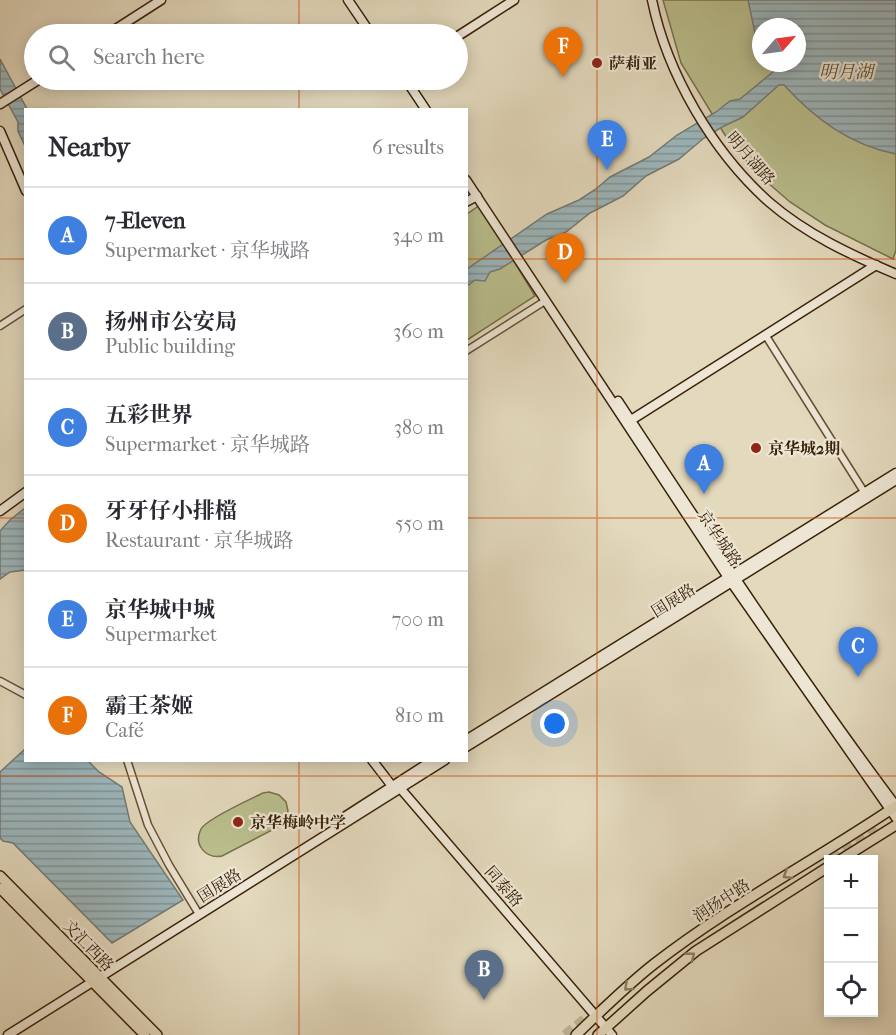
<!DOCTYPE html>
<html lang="en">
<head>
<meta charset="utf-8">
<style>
  :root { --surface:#fff; --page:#f7f7f7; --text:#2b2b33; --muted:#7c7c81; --line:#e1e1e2; --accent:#ea580c }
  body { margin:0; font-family:"IM FELL French Canon","Noto Serif SC",serif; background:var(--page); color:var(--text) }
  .controls { position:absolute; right:18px; bottom:18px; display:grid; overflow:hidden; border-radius:0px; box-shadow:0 3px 15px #0003 }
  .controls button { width:54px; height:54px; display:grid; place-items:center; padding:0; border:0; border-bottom:2px solid var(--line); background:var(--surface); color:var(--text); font:30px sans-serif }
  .compass { position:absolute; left:752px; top:18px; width:54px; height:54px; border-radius:50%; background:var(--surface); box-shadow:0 3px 15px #0003; rotate:62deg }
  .you { position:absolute; left:555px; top:724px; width:21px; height:21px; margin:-15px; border:4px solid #fff; border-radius:50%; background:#1a73e8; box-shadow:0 0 0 9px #1a73e833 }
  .badge { display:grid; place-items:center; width:39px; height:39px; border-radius:50%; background:var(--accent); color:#fff; font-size:20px; font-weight:700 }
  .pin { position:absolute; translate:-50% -50px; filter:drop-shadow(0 2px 3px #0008) }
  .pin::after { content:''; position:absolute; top:32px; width:21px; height:18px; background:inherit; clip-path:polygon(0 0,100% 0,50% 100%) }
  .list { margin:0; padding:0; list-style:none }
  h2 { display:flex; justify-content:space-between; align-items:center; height:78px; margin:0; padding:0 24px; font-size:26px }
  h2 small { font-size:20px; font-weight:400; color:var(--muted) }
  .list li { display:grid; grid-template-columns:39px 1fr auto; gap:18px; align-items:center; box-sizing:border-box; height:96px; padding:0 24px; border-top:2px solid var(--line) }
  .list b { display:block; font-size:22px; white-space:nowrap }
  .list p { margin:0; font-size:20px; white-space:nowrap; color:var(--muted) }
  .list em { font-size:20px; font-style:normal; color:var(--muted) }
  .icon { flex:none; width:33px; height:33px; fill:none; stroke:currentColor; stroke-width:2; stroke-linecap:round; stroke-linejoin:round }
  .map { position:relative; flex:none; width:896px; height:1035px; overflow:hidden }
  .search { position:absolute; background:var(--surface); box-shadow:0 3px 15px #0003; left:24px; top:24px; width:444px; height:66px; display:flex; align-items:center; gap:15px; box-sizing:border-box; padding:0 21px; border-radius:33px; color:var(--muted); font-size:22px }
  .panel { position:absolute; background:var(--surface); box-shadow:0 3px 15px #0003; left:24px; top:108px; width:444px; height:654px; border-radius:0px }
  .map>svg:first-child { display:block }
</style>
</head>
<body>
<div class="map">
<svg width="896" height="1035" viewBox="0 0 896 1035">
  <defs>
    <pattern id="water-rules" width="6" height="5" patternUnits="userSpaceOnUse" patternTransform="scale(1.5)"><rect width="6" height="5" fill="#9cb7bd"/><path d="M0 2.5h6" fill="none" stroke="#809498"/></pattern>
  </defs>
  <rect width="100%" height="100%" fill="#e3d9bd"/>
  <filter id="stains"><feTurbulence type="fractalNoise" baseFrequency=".00333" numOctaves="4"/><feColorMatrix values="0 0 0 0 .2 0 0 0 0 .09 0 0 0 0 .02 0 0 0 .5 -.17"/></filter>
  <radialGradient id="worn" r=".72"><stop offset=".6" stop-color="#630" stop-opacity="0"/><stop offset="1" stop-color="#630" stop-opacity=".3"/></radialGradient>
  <g fill="#babe8d" stroke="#7a704b" stroke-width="1.5" fill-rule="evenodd">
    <path d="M663,0H896V250L893,259L825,225L790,202L760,176L728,140L681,63ZM761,27H797V63H761Z"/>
    <polygon points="480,205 535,296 467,340 467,214"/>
    <path d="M269,792L279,795L286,802L288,811L285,820L278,827L222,856C206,859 193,845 201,829C206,819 251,799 263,793Z"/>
  </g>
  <g fill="url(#water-rules)" stroke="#757b75" stroke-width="1.5">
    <path d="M748,0H896V154C850,145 815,119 784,85H779L743,117L722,127L704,138L679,159L646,176L623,196L590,213L566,232L546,240L500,269L490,272L485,281L475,280L467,286V269L547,214L579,200L596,189L610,177L649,157L677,135L716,112L730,101L740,99L774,71L769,63H797V27H761V46L755,33Z"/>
    <polygon points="0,59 27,109 25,146 18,131 18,122 0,89"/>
    <polygon points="25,508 25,570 10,572 0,579 0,531 10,520"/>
    <polygon points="25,749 26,760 88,761 99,772 122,787 130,822 183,900 112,943 13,843 3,841 0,838 0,772"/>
  </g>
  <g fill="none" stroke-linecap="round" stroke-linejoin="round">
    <g stroke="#c1b499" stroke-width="10" stroke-dasharray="10 5" stroke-linecap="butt">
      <polyline points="832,860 878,831"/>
      <polyline points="565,1035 601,1006"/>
    </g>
    <g stroke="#645036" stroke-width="9">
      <g id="street">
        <polyline points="0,326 26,309"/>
        <polyline points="766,336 866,495"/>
        <polyline points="466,351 545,301"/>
        <polyline points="0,681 26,695"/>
        <polyline points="127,760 148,825 169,865 197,911"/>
      </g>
    </g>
    <g stroke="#3a2209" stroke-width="11">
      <g id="secondary">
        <polyline points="348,0 371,34"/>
        <path d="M652,0C667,74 713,152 769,202C806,234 851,255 896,274"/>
        <polyline points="108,34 161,0"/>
        <polyline points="458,36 514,0"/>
        <polyline points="406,80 426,110"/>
        <polyline points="0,104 38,80"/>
        <polyline points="0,131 26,191"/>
        <polyline points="466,180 731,582 896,818"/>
        <polyline points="466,202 477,196"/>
        <path d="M618,401C708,538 798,675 896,806"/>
        <polyline points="628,422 876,265"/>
        <polyline points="0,511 26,492"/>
        <polyline points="466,740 896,473"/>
        <polyline points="466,747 896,480"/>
        <polyline points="372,760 392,786 400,788 612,1035"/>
        <polyline points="335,823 433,760"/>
        <polyline points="8,1035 445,760"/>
      </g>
    </g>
    <g stroke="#3a2209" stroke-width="12">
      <g id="primary">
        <polyline points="840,860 896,825"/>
        <polyline points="0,876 157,1035"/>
        <polyline points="0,888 145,1035"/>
        <path d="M576,1035C601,1011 626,986 654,964C730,905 816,860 896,806"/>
        <polyline points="598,1035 647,991 696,951 828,867"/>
      </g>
    </g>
    <use href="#street" stroke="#ede6d4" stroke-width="6"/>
    <use href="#secondary" stroke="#ede6d4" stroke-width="8"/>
    <use href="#primary" stroke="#e3d9bd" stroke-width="9"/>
  </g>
  <defs><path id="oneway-chevron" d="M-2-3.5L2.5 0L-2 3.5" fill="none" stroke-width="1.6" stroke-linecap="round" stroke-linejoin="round" transform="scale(1.5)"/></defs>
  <g stroke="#8e7e63">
    <use href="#oneway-chevron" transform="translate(787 875) rotate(148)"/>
    <use href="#oneway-chevron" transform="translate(691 956) rotate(-38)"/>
    <use href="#oneway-chevron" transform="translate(628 987) rotate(138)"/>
  </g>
  <path fill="none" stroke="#ce510c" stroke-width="1.5" stroke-opacity="0.55" d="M299,0V34M597,0V1035M299,80V110M0,259H26M466,259H896M0,518H26M466,518H896M299,760V1035M0,776H896"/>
  <g fill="#8f2418" stroke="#ede6d4" stroke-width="2">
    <circle cx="597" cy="63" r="6"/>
    <circle cx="756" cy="448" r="6"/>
    <circle cx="238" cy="822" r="6"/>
  </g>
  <g text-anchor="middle" stroke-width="4.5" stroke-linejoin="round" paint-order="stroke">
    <g font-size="16" font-weight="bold" fill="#3a2209" stroke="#ede6d4" text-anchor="start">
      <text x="609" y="69">萨莉亚</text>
      <text x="768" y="454">京华城2期</text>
      <text x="250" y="828">京华梅岭中学</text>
    </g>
    <g font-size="16" fill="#3a2209" stroke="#ede6d4">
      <text transform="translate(751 158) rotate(49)" y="6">明月湖路</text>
      <text transform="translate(720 538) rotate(56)" y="6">京华城路</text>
      <text transform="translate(673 600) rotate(-32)" y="6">国展路</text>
      <text transform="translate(219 885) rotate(-32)" y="6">国展路</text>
      <text transform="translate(504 886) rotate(49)" y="6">同泰路</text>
      <text transform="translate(721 900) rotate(-33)" y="6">润扬中路</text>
      <text transform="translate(89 945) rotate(46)" y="6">文汇西路</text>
    </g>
    <g font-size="18" font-style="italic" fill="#574f3f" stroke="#ede6d4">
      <text x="846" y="78">明月湖</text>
    </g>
  </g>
  <rect width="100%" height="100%" filter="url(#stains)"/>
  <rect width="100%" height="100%" fill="url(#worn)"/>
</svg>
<div class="controls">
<button>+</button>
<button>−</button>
<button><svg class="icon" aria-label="locate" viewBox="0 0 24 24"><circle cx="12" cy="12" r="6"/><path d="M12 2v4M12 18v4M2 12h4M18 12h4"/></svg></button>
</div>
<svg class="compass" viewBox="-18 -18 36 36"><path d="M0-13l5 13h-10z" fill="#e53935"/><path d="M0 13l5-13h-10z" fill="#7c7c81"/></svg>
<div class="you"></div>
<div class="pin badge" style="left:704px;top:494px;background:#3f7fe0">A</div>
<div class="pin badge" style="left:484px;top:1000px;background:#5c6f8a">B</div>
<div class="pin badge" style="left:858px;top:677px;background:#3f7fe0">C</div>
<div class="pin badge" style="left:565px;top:283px;background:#e8710a">D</div>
<div class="pin badge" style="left:607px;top:170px;background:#3f7fe0">E</div>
<div class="pin badge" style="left:563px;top:77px;background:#e8710a">F</div>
<div class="search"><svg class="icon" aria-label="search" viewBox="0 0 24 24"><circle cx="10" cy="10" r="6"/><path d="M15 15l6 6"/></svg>Search here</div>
<section class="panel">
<h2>Nearby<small>6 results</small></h2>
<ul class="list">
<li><span class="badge" style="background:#3f7fe0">A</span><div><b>7-Eleven</b><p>Supermarket · 京华城路</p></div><em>340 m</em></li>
<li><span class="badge" style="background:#5c6f8a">B</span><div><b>扬州市公安局</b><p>Public building</p></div><em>360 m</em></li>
<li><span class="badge" style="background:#3f7fe0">C</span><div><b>五彩世界</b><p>Supermarket · 京华城路</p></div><em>380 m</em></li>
<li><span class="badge" style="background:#e8710a">D</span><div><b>牙牙仔小排檔</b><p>Restaurant · 京华城路</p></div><em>550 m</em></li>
<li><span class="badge" style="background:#3f7fe0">E</span><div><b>京华城中城</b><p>Supermarket</p></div><em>700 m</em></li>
<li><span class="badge" style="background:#e8710a">F</span><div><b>霸王茶姬</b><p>Café</p></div><em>810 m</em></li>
</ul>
</section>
</div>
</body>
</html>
